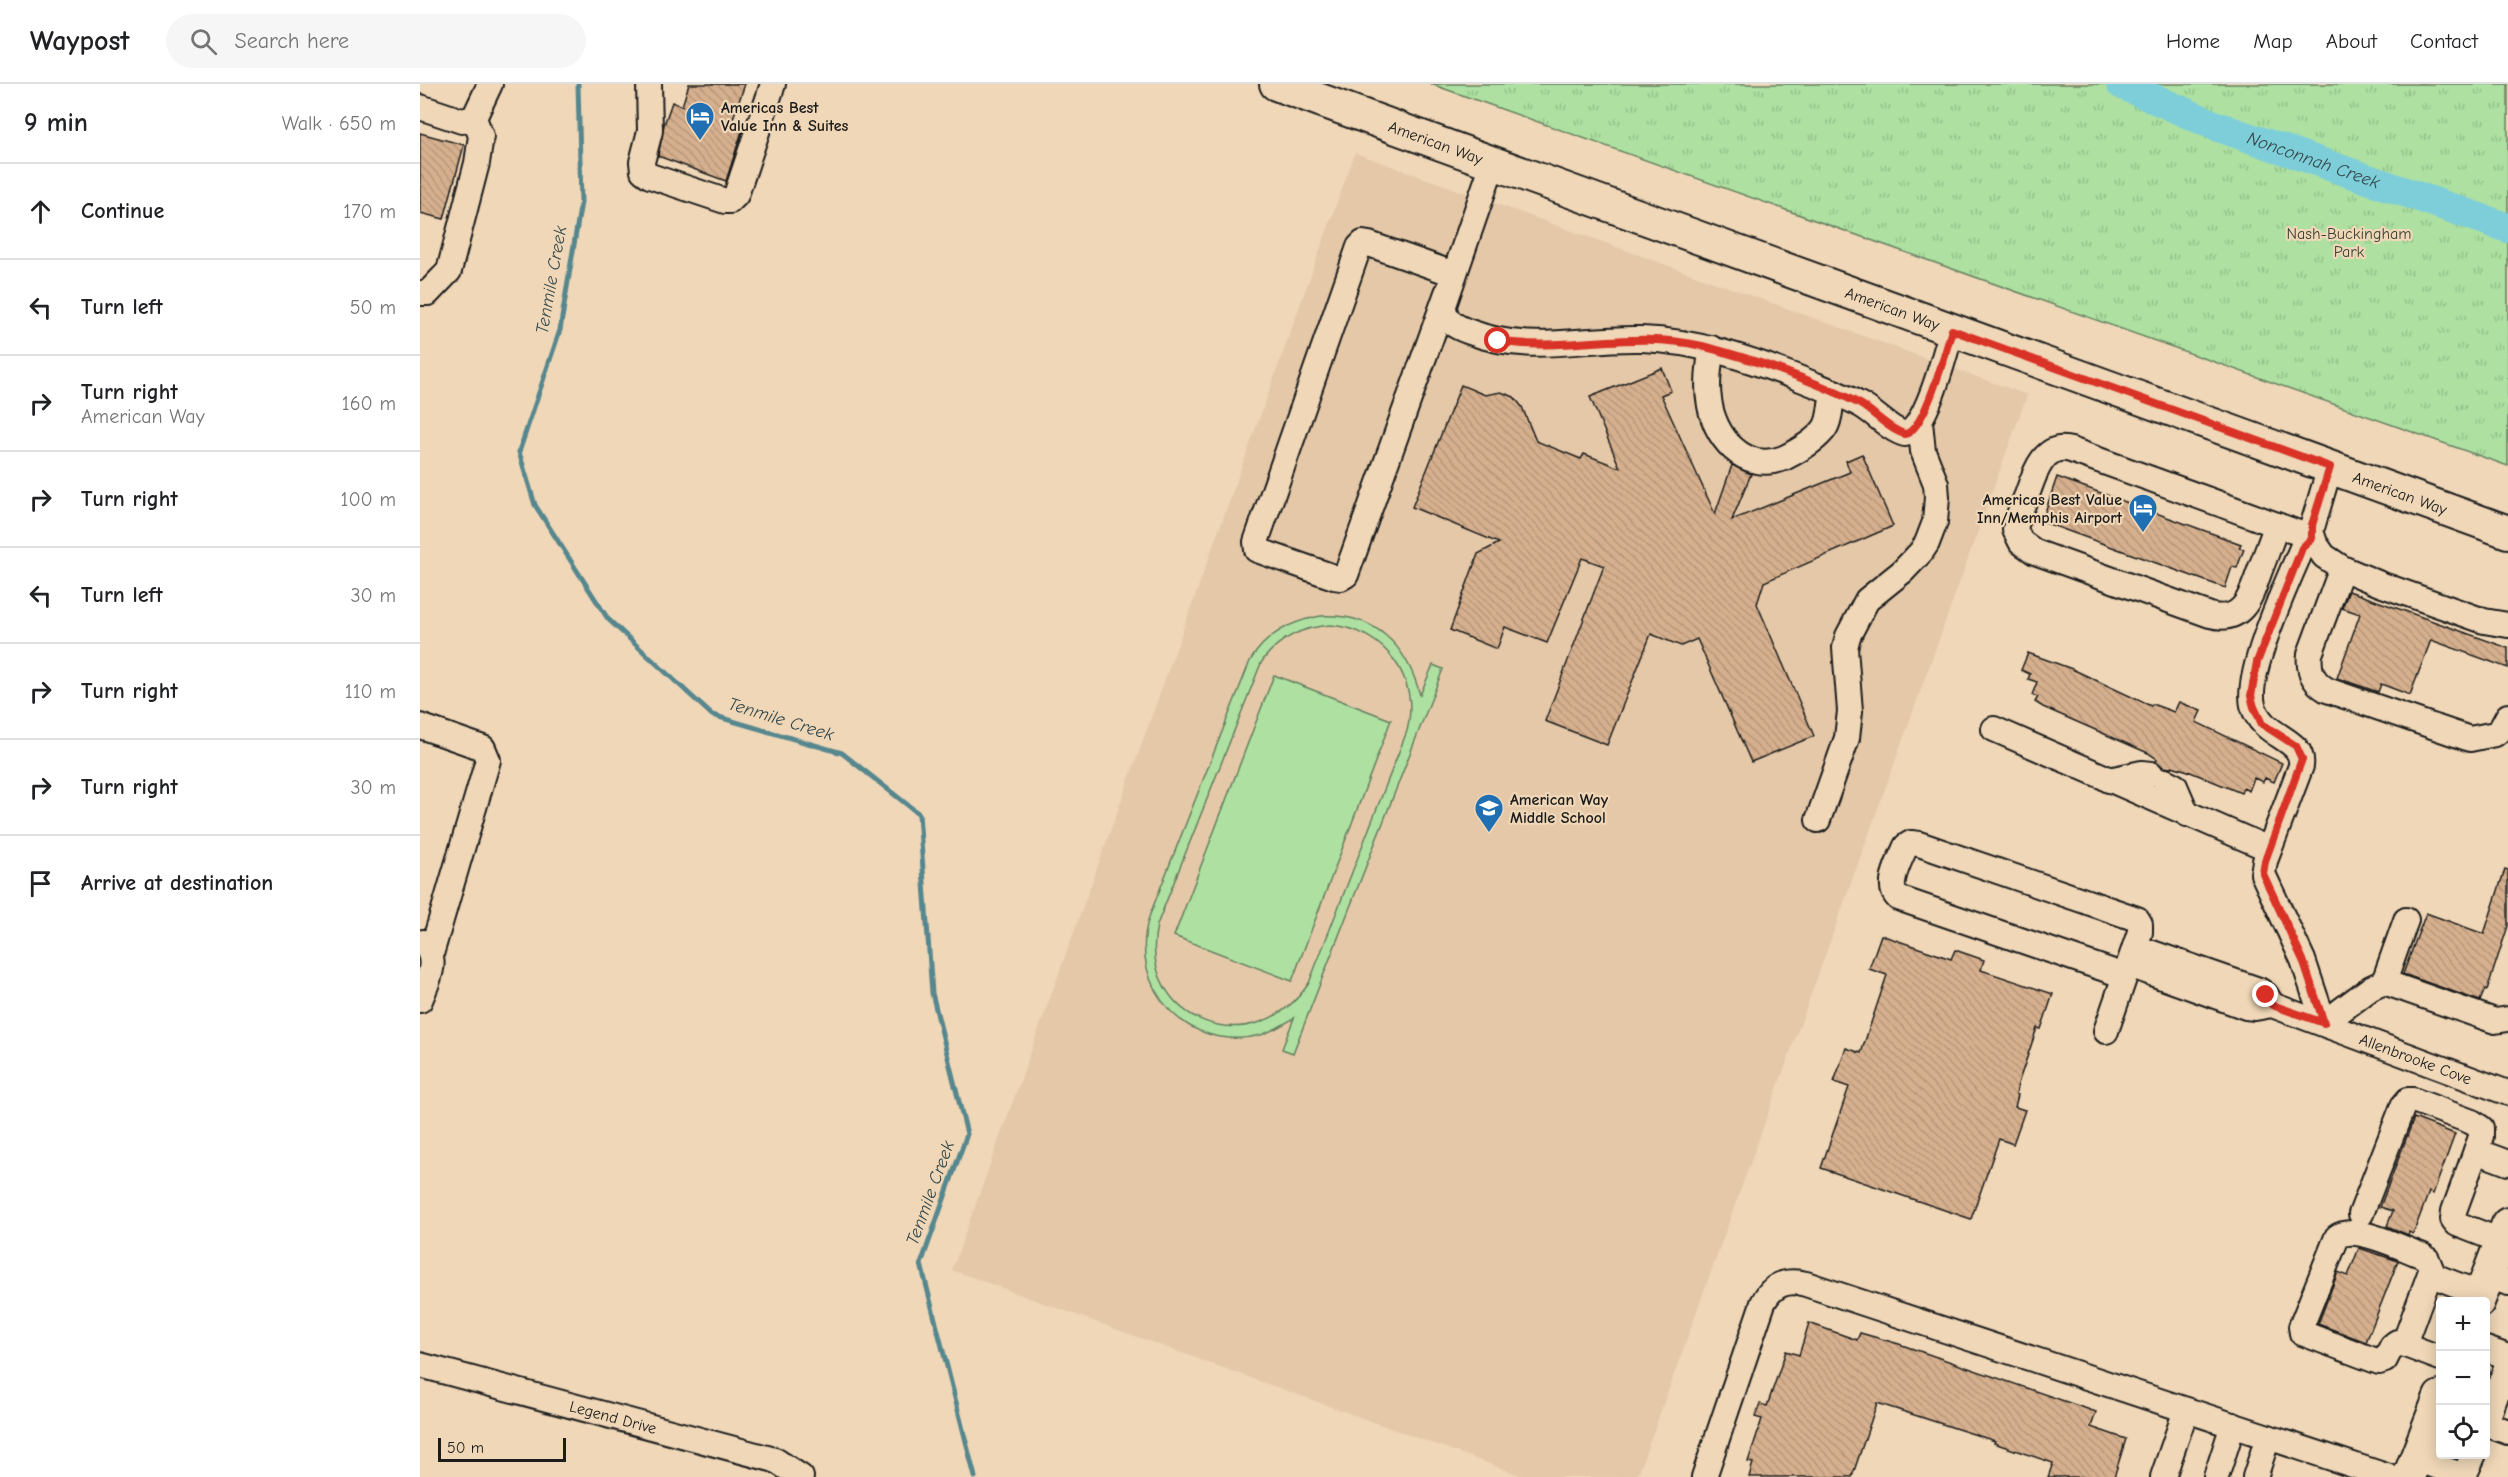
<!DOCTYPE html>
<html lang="en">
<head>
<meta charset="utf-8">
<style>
  :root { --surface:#fff; --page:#f6f6f6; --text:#202124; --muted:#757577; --line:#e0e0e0 }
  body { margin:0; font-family:"Comic Neue",sans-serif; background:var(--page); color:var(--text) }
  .controls { position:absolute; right:18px; bottom:18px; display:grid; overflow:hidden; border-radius:6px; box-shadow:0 3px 15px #0003 }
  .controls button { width:54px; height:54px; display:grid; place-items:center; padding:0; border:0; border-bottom:2px solid var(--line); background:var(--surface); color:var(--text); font:30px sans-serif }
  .scale { position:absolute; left:18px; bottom:15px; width:128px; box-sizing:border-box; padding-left:6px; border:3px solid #1c1c1c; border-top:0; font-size:16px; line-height:21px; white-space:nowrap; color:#1c1c1c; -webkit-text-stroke:4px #efd7b7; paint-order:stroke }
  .stop { position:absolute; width:18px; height:18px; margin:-14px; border:4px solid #d93025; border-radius:50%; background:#fff }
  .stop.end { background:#d93025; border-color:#fff; box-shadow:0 2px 6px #0008 }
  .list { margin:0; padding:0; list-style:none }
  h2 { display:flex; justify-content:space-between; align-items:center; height:78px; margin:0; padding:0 24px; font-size:26px }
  h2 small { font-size:20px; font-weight:400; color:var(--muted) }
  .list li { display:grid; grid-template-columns:39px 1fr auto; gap:18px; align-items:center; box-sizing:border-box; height:96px; padding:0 24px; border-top:2px solid var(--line) }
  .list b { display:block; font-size:22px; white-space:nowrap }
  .list p { margin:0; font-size:20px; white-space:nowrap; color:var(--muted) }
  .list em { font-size:20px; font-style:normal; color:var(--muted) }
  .icon { flex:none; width:33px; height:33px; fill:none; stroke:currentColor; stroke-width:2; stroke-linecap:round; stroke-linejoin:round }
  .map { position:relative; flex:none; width:2088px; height:1393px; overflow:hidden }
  header { display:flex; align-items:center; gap:36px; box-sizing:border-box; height:84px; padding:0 30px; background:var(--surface); border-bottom:2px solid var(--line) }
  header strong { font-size:28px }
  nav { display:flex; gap:33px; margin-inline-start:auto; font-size:21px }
  .search { width:420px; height:54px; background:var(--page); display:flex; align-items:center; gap:15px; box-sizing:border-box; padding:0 21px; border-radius:33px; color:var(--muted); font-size:22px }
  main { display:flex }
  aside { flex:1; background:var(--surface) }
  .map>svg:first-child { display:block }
</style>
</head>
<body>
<header>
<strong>Waypost</strong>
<div class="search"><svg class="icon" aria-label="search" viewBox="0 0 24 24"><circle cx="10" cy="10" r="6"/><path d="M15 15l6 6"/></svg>Search here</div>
<nav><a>Home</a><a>Map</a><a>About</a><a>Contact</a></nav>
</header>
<main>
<aside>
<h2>9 min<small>Walk · 650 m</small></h2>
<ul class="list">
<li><svg class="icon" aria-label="ahead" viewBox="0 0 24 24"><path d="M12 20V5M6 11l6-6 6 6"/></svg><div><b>Continue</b></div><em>170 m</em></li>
<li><svg class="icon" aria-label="left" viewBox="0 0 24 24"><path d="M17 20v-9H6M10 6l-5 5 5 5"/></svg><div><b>Turn left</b></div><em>50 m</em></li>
<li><svg class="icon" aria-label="right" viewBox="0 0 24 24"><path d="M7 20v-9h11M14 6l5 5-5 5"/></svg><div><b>Turn right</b><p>American Way</p></div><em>160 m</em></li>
<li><svg class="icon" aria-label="right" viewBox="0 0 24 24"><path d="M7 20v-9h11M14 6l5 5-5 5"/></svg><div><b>Turn right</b></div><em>100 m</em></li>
<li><svg class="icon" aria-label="left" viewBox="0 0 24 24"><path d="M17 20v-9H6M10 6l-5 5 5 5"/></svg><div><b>Turn left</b></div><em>30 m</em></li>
<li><svg class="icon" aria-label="right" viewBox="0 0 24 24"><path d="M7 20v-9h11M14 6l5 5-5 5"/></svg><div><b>Turn right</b></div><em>110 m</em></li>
<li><svg class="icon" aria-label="right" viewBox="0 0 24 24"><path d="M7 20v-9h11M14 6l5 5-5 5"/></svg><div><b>Turn right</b></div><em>30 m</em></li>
<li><svg class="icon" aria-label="arrive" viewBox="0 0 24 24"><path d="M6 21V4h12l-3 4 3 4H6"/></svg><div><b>Arrive at destination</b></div></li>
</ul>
</aside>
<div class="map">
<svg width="2088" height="1393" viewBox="0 0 2088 1393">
  <defs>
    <pattern id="park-tufts" width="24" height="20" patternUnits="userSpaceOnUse" patternTransform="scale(1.5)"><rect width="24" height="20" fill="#ade0a1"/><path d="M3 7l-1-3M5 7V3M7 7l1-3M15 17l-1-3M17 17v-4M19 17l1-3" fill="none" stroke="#94c08a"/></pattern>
    <pattern id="building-back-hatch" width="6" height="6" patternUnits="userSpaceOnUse" patternTransform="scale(1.5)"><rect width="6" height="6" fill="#d6b08e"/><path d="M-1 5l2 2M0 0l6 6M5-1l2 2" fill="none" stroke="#b7977a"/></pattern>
  </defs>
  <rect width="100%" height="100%" fill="#efd7b7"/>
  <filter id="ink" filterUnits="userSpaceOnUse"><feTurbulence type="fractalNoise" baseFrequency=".0167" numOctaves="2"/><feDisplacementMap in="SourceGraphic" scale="12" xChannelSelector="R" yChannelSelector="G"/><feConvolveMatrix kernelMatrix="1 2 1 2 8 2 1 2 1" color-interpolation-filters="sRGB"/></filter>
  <g filter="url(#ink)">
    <polygon fill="#e4c8a8" points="935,69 1607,311 1217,1393 1106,1393 532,1186"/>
    <polygon fill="url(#park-tufts)" stroke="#647e5e" stroke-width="1.5" points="1011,0 2088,0 2088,382"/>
    <g fill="#ade0a1" stroke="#647e5e" stroke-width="1.5" fill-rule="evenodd">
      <path d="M901,532C956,529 987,562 1000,611L1013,581L1023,585L873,969L862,965L874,934C864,940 853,947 841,951C768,970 707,904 729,833L830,577C846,550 871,537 901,532ZM911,541C964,546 1001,594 987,647L889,899C834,982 716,937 737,841L841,579C858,554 881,543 911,541Z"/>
      <polygon points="854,591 971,636 872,897 754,852"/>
    </g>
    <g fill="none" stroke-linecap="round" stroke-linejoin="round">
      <polyline stroke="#57878e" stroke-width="5" points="158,0 161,118 140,246 99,368 115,421 188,535 292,631 422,669 499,730 512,909 547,1050 501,1180 555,1393"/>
      <path stroke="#7eceda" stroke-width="30" id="s1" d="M1701,0L1796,42L2088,144"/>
    </g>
    <g fill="url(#building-back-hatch)" stroke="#1c1c1c" stroke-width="1.5">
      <polygon points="269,0 325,0 311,40 323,44 306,97 238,72 244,41 252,18 262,22"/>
      <polygon points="0,49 44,61 24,135 0,129"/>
      <polygon points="1242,284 1251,307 1241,311 1295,430 1312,381 1331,390 1312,436 1430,388 1426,377 1442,370 1473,442 1344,498 1337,520 1394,652 1331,678 1277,555 1261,562 1231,550 1187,661 1125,637 1184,482 1162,474 1127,559 1085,543 1077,565 1030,546 1058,470 1079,459 992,423 1041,301 1065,311 1081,308 1094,313 1102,323 1116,357 1161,375 1164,370 1200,384 1170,313"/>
      <polygon points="1637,393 1821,460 1819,464 1824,465 1817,484 1812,483 1805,504 1626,439 1622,437"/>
      <polygon points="1929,507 2088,564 2088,584 2011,556 1990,611 1961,600 1958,608 1917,594 1940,530 1922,524"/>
      <polygon points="1608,569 1652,585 1731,622 1732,620 1754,628 1759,618 1781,627 1776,638 1862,679 1854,698 1845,694 1843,698 1834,694 1829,707 1823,704 1821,709 1768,687 1752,682 1751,684 1743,683 1736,677 1737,675 1728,669 1623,623 1615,618 1618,613 1612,611 1617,598 1608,595 1610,590 1601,586"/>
      <polygon points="2085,785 2088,786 2088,842 2067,906 2065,905 2060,917 1983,890 2006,829 2064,850"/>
      <polygon points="1461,851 1531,875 1535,866 1564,876 1561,886 1633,910 1621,945 1617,944 1598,1000 1596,1010 1598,1011 1595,1023 1605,1026 1593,1060 1579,1055 1551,1135 1401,1084 1429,1003 1414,998 1426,964 1441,969 1467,891 1449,885"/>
      <polygon points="1994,1034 2035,1050 2013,1110 2009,1108 1993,1150 1989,1148 1988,1151 1967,1142 1973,1127 1960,1123"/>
      <polygon points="1939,1164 1978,1177 1946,1258 1898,1240 1918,1188 1928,1192"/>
      <polygon points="1389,1239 1437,1256 1440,1249 1479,1260 1676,1328 1671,1343 1706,1355 1694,1393 1628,1393 1633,1379 1574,1359 1575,1357 1457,1319 1432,1393 1329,1393 1333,1379 1328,1378 1342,1335 1335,1333 1340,1320 1347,1322 1366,1267 1379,1271"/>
    </g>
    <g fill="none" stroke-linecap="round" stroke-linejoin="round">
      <g stroke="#1c1c1c" stroke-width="28">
        <g id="minor">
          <polyline points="229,0 230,47 222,78 223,87 230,92 305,117 310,117 316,111 353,0"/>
          <polyline points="0,23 42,37 54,34 70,0"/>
          <path d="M1073,79L1024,221C1024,238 1036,243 1050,248C1111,271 1160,253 1222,255C1276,257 1326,274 1376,293C1397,302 1419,309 1439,320C1455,328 1469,346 1485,350C1506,347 1526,266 1532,245"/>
          <polyline points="0,209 8,209 29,187 57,79 61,52 54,34"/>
          <polyline points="1027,209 926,491 921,494 914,493 837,466 836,458 939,163 943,159 949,160 1034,190"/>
          <path d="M1291,264C1290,281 1286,298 1289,315C1293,352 1324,390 1364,374C1378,367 1396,357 1405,344C1412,333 1409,320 1414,308"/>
          <polyline points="1910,383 1891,447 1895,459 1904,472 1922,484 1960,500 2064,537 2088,541"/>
          <path d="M1857,441C1851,456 1846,471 1840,486C1831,511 1824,540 1790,531L1615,468L1601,458L1595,446C1597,434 1602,422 1607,411C1614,391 1623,358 1651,366C1731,395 1812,424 1892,454"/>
          <path d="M1892,454L1882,464C1868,497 1825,589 1833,621C1842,655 1885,653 1881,682L1845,777L1843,790L1883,876L1904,939"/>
          <path d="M1922,484L1890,570C1888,587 1893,598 1907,606L2050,655L2075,650L2081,645L2088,632"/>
          <polyline points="0,642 63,664 68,676 11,870"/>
          <polyline points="1574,645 1849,765"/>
          <polyline points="1689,696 1722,689 1731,690"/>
          <polyline points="1745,697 1755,702 1767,730"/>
          <polyline points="1398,736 1427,654 1430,627 1425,564 1428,552 1447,516 1483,487 1501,468 1507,459 1515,438 1517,413 1516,400 1503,367 1500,338"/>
          <polyline points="1715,863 1839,906 1846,911 1852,921"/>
          <path id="s2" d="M1709,881L1826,923L1835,924L1852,921L2088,1009"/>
          <polyline points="1964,898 1986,836"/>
          <path d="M0,916C8,896 20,876 3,858"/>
          <polyline points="1904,939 1951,904 1964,898 2075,937 2088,935"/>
          <path d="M1686,947L1720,848V840L1717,835L1499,760L1491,759L1486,762C1480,776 1465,802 1478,814L1705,892"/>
          <polyline points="2056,1067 2088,1079"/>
          <polyline points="1941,1130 1983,1022 1988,1016 1993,1016 2052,1038 2061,1044 2061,1053 2034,1127 2033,1135 2037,1140 2081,1157"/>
          <polyline points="2068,1192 2088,1199"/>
          <polyline points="1984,1260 2011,1187"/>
          <polyline points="2066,1265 2088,1273"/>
          <path d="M2020,1274L1977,1258L1972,1262L1965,1276L1959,1278L1882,1249L1881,1243L1917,1153C1935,1139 1983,1165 2003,1172L2007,1175L2014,1192L2061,1210"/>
          <path id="s3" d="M0,1281L355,1376L381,1393"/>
          <polyline points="2066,1339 2088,1278"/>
          <polyline points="2066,1340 2088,1348"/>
          <polyline points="1996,1375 2044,1392 2054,1370"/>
          <path d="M1284,1393L1343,1219C1352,1201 1366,1195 1386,1200L1969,1393"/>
          <polyline points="1743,1393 1766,1326"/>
          <polyline points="1796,1393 1813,1341"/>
          <polyline points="1835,1393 1848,1353"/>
        </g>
      </g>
      <g stroke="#1c1c1c" stroke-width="36">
        <g id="major">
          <path id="s4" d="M856,0L2088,448"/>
          <polyline points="2058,1218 2088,1140"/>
          <polyline points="1989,1393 2020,1313"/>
        </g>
      </g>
      <use href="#minor" stroke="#efd7b7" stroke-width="24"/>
      <use href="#major" stroke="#efd7b7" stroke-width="32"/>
    </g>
  </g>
  <g fill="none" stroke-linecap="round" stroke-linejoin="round" filter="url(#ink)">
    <path stroke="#d93025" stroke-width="8" d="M1078,257C1147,269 1211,245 1282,262C1330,274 1396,297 1440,320C1454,328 1469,346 1485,350C1505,347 1526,266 1532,246L1910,383L1892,441V454L1882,464L1837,578L1831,612L1834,623L1842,640L1876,662L1882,675L1845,777L1843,790L1883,876L1904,939L1852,921L1846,911"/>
  </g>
  <defs>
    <g id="hotel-pin" transform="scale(1.5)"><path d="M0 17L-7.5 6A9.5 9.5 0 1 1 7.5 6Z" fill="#1f6fb2" stroke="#efd7b7"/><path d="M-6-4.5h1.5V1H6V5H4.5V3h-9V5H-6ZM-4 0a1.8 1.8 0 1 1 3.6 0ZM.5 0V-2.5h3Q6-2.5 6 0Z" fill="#fff"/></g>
    <g id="school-pin" transform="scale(1.5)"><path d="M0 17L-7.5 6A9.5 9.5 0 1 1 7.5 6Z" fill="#1f6fb2" stroke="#efd7b7"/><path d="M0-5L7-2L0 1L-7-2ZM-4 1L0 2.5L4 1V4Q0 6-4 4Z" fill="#fff"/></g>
  </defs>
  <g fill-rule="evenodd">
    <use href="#hotel-pin" x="280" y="32"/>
    <use href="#hotel-pin" x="1723" y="424"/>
    <use href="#school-pin" x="1069" y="724"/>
  </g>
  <g text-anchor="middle" stroke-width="4.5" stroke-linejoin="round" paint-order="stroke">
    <g font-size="16" font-weight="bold" fill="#1c1c1c" stroke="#efd7b7" text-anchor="start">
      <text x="301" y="29">Americas Best<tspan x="301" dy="18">Value Inn &amp; Suites</tspan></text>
      <text x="1702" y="421" text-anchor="end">Americas Best Value<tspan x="1702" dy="18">Inn/Memphis Airport</tspan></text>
      <text x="1090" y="721">American Way<tspan x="1090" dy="18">Middle School</tspan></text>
    </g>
    <g font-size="16" fill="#1c1c1c" stroke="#efd7b7">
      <text dy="6" stroke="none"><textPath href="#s4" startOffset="170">American Way</textPath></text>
      <text dy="6" stroke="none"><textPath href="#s4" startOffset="656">American Way</textPath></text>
      <text dy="6" stroke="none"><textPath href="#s4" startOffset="1196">American Way</textPath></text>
      <text dy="6" stroke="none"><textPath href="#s2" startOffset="304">Allenbrooke Cove</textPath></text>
      <text dy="6" stroke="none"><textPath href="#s3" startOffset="200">Legend Drive</textPath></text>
    </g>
    <g font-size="16" fill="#394337" stroke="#efd7b7">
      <text x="1929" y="155">Nash-Buckingham<tspan x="1929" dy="18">Park</tspan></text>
    </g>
    <g font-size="18" font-style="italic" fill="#34484c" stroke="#efd7b7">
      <text dy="6" stroke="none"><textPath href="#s1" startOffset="207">Nonconnah Creek</textPath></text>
      <text transform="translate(131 196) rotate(-80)" y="6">Tenmile Creek</text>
      <text transform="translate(361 635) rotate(17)" y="6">Tenmile Creek</text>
      <text transform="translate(510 1109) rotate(-70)" y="6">Tenmile Creek</text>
    </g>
  </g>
</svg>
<div class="controls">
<button>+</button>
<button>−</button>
<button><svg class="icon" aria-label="locate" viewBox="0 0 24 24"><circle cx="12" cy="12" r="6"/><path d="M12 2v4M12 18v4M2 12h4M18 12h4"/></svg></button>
</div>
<div class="scale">50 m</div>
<div class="stop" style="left:1078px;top:257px"></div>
<div class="stop end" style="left:1846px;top:911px"></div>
</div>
</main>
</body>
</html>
